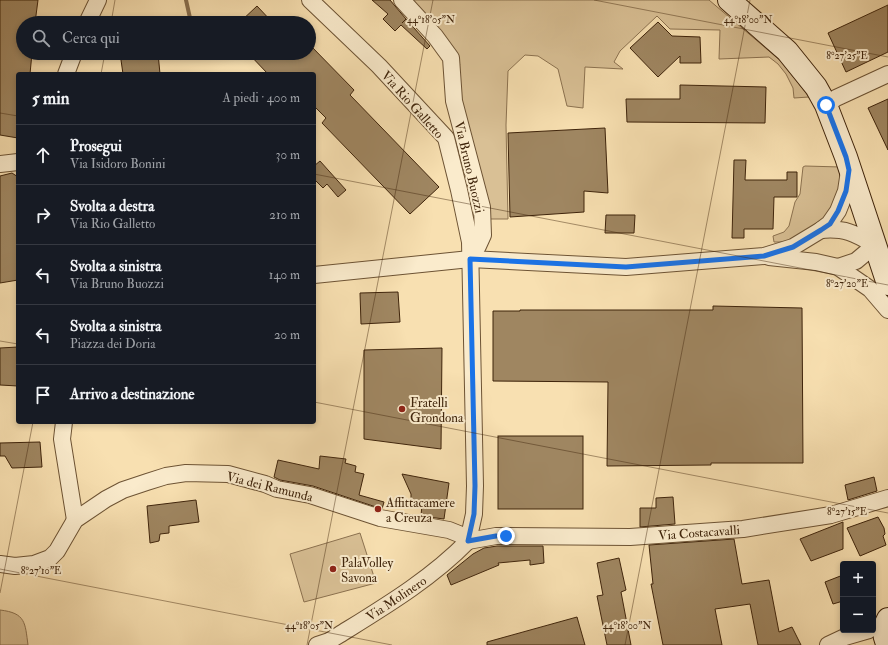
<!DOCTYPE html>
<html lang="it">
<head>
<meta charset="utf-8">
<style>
  :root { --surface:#171b24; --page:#242831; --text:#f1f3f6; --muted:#9ea1a6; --line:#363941 }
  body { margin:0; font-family:"IM FELL Double Pica",serif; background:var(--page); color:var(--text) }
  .controls { position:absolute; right:12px; bottom:12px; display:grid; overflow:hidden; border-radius:4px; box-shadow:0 2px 6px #0003 }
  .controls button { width:36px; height:36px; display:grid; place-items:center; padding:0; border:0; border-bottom:1px solid var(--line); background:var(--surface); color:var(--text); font:20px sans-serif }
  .stop { position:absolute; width:12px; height:12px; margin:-9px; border:3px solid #1a73e8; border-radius:50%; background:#fff }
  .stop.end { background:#1a73e8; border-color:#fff; box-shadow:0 1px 4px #0008 }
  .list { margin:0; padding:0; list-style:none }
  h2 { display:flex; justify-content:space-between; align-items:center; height:52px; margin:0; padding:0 16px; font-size:17px }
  h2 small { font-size:13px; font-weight:400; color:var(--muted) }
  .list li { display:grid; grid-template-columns:26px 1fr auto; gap:12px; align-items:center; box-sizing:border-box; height:60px; padding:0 16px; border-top:1px solid var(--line) }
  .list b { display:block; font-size:15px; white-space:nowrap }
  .list p { margin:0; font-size:13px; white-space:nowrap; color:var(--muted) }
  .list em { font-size:13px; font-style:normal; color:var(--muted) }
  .icon { flex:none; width:22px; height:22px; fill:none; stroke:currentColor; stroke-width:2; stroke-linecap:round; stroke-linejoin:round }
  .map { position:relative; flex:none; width:888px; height:645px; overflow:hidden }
  .search { position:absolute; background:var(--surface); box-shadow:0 2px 6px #0003; left:16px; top:16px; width:300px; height:44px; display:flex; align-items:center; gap:10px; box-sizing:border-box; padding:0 14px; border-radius:22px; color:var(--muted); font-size:15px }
  .panel { position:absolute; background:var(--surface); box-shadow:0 2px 6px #0003; left:16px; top:72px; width:300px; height:352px; border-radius:4px }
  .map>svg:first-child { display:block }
</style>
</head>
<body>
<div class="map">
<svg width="888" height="645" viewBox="0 0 888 645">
  <rect width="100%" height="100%" fill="#f8e0b1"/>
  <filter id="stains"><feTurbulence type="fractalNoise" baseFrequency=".005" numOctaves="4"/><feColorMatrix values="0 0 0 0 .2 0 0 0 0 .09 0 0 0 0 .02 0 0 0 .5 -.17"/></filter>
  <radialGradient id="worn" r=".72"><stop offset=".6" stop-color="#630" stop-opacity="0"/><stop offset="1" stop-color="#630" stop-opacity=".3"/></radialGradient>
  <g fill="#d9c095" stroke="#8c7250">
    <polygon points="408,0 709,0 782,62 809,97 794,98 793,88 786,74 778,64 769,57 719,59 720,30 670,29 657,16 620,51 614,62 623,69 585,67 583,108 567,106 558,69 538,56 525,55 508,71 506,125 508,219 485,219 467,135 456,68 460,65 448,45"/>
    <polygon points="805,166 841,167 841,184 829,217 787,242 774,242 773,236 784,232 789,226 795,202 800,194 803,167"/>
    <polygon points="360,533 376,583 304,602 290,554"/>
    <path d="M0,610C26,613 25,623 28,645H0Z"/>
  </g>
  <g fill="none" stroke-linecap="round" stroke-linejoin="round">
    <polyline stroke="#886e4d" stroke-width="4" points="186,0 190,18"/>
  </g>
  <g fill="#9f8661" stroke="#3f240b">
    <polygon points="0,0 38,0 35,23 23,23 23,53 32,53 30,74 18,74 18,138 0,135"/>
    <polygon points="372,0 390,0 406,19 402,23 406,19 430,46 427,49 401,25 395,31 383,19 388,14"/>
    <polygon points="888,5 888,52 846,72 828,33"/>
    <polygon points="257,6 273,23 239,23"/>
    <polygon points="658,22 672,36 700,37 701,63 680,63 680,56 658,77 630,48"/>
    <polygon points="309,44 354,90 350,95 439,187 410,214 322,123 326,118 314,106 314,74 268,74 248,53 309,53"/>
    <polygon points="120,53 158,53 160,74 123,74"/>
    <polygon points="680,85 766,87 765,123 627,122 626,99 680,99"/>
    <polygon points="888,99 888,150 868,108"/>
    <polygon points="605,128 608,193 584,191 584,212 510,217 508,133"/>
    <polygon points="734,160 746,160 745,180 787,180 787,172 797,172 797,197 774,197 773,229 744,229 744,238 732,238"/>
    <polygon points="320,161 346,190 338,197 327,184 323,188 314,179 314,166"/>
    <polygon points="12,173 18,177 18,280 0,283 0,176"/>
    <polygon points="606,215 635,215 634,233 605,233"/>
    <polygon points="398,292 400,322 361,324 360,293"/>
    <polygon points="713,306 802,308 803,463 711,463 711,465 607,466 608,382 493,381 493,311 520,311 520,310 713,310"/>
    <polygon points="18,347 18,386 0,385 0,348"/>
    <polygon points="442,348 441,449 364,439 364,350"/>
    <rect x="498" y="436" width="85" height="73"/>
    <polygon points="40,442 42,467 12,468 5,456 0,456 0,443"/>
    <polygon points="320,456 346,459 345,463 356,466 355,472 364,474 359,495 384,502 382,509 313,486 280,480 274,477 278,460 319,469"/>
    <polygon points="402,474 449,483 444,519 421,516 422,504 411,501 411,494"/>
    <polygon points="874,477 877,491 848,500 845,485"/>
    <polygon points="673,497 675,524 640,527 640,508 656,508 656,498"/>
    <polygon points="196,500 199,522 169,526 169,533 160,534 159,541 150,543 147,506"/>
    <polygon points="878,517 884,528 885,534 883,536 886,545 860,556 847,528"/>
    <polygon points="843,522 843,549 811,561 800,539"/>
    <polygon points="734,539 742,584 769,580 779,632 792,627 801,645 758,645 750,604 715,609 722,645 663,645 651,584 653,584 649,545"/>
    <polygon points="497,546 543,546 544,563 530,565 530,560 498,563 499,565 451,585 447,575 473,554 484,548"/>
    <polygon points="619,558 626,590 621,592 631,645 607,645 597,596 603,595 597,563"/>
    <polygon points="843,575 843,601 833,604 825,582"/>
    <polygon points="577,617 585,645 487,645 487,642"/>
  </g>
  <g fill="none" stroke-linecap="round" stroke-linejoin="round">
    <g stroke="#6d5334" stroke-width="18">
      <g id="street">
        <polyline points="310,0 379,66 446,138 459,190 470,242 475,486 474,514 468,541"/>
        <polyline points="402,0 435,36 451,58 454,101 482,207 483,235 478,246 471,258"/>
        <polyline points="87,23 98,0"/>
        <polyline points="66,74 74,53"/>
        <polyline points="826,105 836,98 888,74"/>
        <polyline points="0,164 18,162"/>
        <path d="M821,230C846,228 854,233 875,245L856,261L838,267"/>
        <polyline points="769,257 816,262 838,267 870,289 888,310"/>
        <polyline points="314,275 470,259 626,267 764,256 793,247 821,230 829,224 838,211 846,191 849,171"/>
        <polyline points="64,422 62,439 75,520"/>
        <polyline points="468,541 496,536 630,537 743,529 831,515 888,498"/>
        <polyline points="0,564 15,566 34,564 50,558 57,551 75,520 106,499 123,490 147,482 166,476 186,473 228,474 265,484 277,489 310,495 380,518 449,530 459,534 468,541"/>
        <path d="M317,645L329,641L339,635C384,607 431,579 468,541"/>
        <polyline points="828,645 845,637 869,630"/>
      </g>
    </g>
    <g stroke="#3f240b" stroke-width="24">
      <g id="secondary">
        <polyline points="729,0 787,51 816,87 826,105 846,157 888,284"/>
        <path d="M888,645C883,636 883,628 888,619"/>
      </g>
    </g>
    <use href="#street" stroke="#faebcc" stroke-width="16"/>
    <use href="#secondary" stroke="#faebcc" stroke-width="22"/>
  </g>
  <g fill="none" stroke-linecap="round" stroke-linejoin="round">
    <polyline stroke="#1a73e8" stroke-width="5" points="506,536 496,536 468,541 474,514 475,486 470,259 626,267 764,256 793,247 821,230 830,224 838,211 846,191 849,170 846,157 826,105"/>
  </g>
  <path fill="none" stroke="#3f240b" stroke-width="1" stroke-opacity="0.45" d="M594,0L888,57M111,23L115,0M101,74L105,53M0,113L18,116M314,174L888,285M0,341L18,344M314,402L888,513M0,569L392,645M0,593L33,422M307,645L433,0M625,645L750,0"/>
  <g fill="#8f2418" stroke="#faebcc" stroke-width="1.5">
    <circle cx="402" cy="409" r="4"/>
    <circle cx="378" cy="509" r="4"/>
    <circle cx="333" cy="569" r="4"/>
  </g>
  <g text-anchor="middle" stroke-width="4" stroke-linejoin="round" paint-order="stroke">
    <g font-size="13" fill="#3f240b" stroke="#faebcc">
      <text transform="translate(413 104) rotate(48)" y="5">Via Rio Galletto</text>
      <text transform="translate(470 167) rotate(77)" y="5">Via Bruno Buozzi</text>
      <text transform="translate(270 486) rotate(14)" y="5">Via dei Ramunda</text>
      <text transform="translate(699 532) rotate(-4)" y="5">Via Costacavalli</text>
      <text transform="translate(396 598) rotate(-34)" y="5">Via Molinero</text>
    </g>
    <g font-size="13" fill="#3f240b" stroke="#faebcc" text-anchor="start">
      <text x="410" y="407">Fratelli<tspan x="410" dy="15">Grondona</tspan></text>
      <text x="386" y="507">Affittacamere<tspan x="386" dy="15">a Creuza</tspan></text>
      <text x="341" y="567">PalaVolley<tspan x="341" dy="15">Savona</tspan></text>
    </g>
  </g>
  <g font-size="10" text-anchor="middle" fill="#3f240b" stroke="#faebcc" stroke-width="4" stroke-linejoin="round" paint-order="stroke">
    <text x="431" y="23">44°18'05"N</text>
    <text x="748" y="23">44°18'00"N</text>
    <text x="847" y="59">8°27'25"E</text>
    <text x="847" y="287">8°27'20"E</text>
    <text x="847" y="515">8°27'15"E</text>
    <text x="41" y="574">8°27'10"E</text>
    <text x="309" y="629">44°18'05"N</text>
    <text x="627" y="629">44°18'00"N</text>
  </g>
  <rect width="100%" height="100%" filter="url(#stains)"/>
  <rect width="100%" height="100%" fill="url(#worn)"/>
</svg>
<div class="controls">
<button>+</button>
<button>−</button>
</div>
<div class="stop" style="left:826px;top:105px"></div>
<div class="stop end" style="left:506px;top:536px"></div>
<div class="search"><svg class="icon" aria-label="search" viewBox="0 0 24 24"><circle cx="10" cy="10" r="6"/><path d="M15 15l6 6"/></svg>Cerca qui</div>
<section class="panel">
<h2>5 min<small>A piedi · 400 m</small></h2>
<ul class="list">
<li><svg class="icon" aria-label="ahead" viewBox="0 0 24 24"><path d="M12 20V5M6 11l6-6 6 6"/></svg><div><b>Prosegui</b><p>Via Isidoro Bonini</p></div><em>30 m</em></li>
<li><svg class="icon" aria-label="right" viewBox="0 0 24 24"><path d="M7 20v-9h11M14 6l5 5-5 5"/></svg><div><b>Svolta a destra</b><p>Via Rio Galletto</p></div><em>210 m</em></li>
<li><svg class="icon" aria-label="left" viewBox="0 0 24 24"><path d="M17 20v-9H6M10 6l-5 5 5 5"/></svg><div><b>Svolta a sinistra</b><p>Via Bruno Buozzi</p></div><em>140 m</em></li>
<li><svg class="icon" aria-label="left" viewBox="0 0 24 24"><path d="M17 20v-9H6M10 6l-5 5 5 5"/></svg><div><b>Svolta a sinistra</b><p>Piazza dei Doria</p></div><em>20 m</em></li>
<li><svg class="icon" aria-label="arrive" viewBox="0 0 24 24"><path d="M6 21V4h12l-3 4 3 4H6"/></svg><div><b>Arrivo a destinazione</b></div></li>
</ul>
</section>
</div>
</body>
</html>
